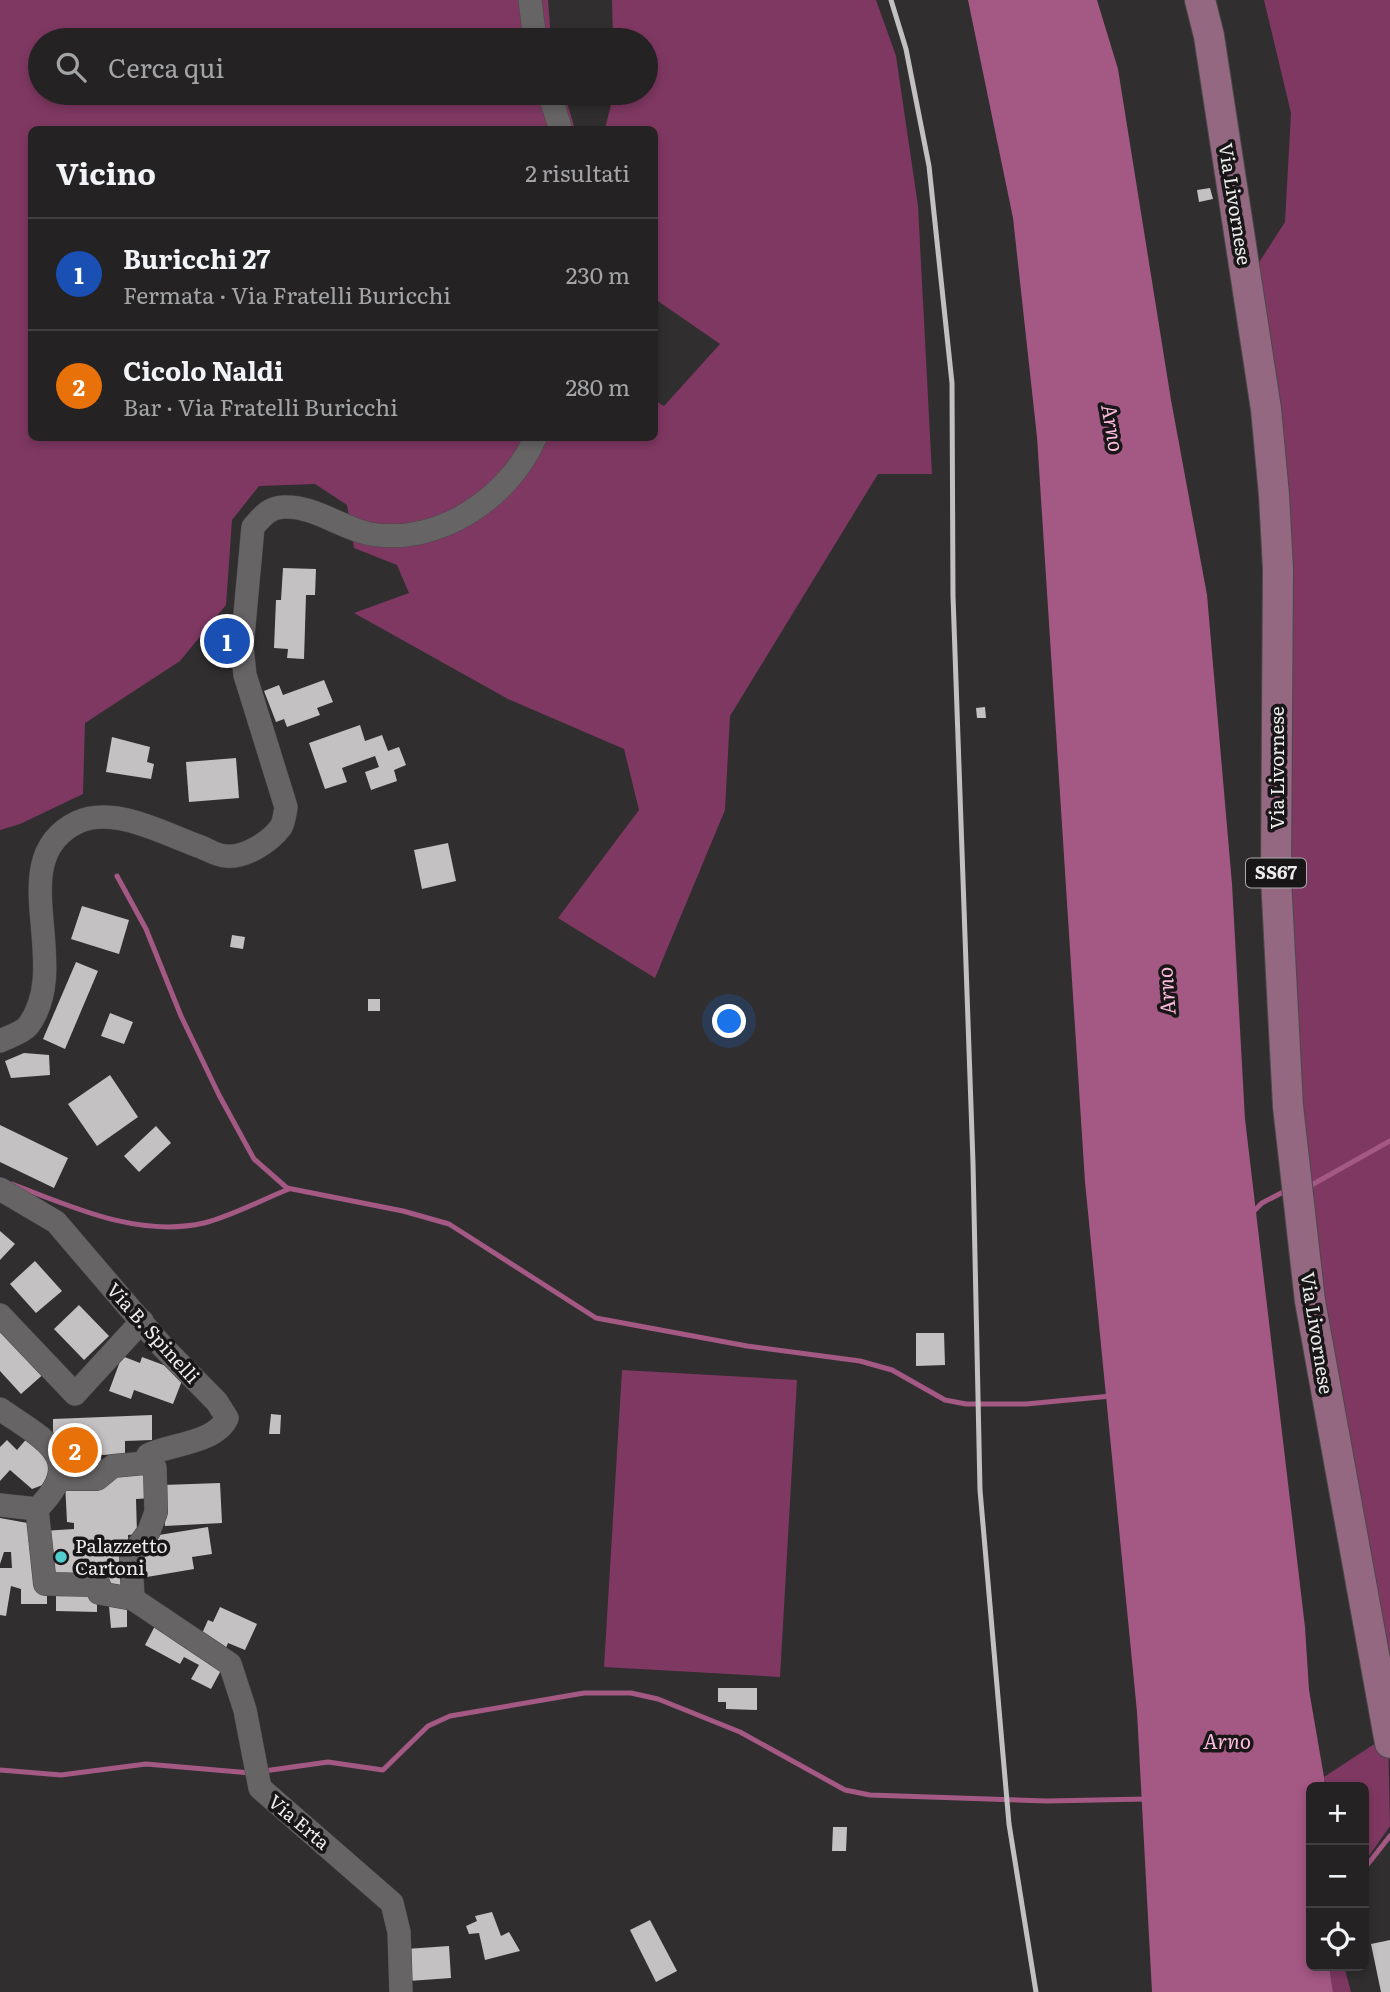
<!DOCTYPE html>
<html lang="it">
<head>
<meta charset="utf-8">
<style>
  :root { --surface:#242223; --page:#302f30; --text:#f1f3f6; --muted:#a3a4a6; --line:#413f41; --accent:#52cdcd }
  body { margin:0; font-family:Literata,serif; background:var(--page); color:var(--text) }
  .controls { position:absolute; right:21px; bottom:21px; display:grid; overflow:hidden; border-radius:10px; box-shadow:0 4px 10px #0003 }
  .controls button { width:63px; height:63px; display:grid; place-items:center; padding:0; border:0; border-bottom:2px solid var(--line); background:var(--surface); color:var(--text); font:35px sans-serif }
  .you { position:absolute; left:730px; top:1022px; width:24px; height:24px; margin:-18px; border:5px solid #fff; border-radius:50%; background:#1a73e8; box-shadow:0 0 0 10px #1a73e833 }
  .badge { display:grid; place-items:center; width:46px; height:46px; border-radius:50%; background:var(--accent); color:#fff; font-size:23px; font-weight:700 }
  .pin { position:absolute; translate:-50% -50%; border:4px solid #fff; box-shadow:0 2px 7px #0006 }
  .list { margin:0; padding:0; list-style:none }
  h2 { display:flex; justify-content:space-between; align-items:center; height:91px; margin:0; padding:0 28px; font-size:30px }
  h2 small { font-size:23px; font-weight:400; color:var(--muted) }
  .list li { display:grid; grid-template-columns:46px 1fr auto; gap:21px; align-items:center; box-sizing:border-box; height:112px; padding:0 28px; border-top:2px solid var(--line) }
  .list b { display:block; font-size:26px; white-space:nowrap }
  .list p { margin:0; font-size:23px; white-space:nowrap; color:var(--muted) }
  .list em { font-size:23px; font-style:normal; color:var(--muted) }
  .icon { flex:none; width:38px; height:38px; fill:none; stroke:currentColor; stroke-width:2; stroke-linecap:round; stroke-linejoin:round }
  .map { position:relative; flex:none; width:1390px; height:1992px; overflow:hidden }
  .search { position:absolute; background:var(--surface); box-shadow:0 4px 10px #0003; left:28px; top:28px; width:630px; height:77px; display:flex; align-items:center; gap:18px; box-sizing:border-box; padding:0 24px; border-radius:38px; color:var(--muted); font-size:26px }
  .panel { position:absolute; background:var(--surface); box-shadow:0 4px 10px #0003; left:28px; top:126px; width:630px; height:315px; border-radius:10px }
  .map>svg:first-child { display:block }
</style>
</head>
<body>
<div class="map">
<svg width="1390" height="1992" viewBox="0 0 1390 1992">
  <rect width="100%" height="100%" fill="#302e2f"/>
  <g fill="#7f3862">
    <polygon points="0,0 548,0 551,40 40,40 40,93 564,93 575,129 32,130 32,438 654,438 655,401 664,406 720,344 655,299 654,130 605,129 614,93 646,93 646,40 613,40 612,0 876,0 896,56 918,206 932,474 878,474 730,716 725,810 655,978 558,918 639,810 624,749 508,699 354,613 409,593 397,565 354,548 347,505 315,484 259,486 232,520 226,605 180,661 85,723 83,794 20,824 0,830"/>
    <polygon points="1264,0 1390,0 1390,1676 1341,1436 1300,1128 1258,264 1285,222 1291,113"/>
    <polygon points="622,1370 797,1380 780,1677 604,1667"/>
    <polygon points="1388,1735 1390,1826 1364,1863 1364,1787 1324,1787 1324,1777"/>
    <polygon points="1329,1966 1344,1966 1351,1992 1333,1992"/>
  </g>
  <polygon fill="#a45884" points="968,0 1097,0 1118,69 1171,400 1207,595 1232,884 1245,1119 1305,1627 1309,1690 1324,1777 1324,1787 1311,1787 1311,1966 1329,1966 1333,1992 1152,1992 1137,1712 1085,1182 1037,437 1013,218"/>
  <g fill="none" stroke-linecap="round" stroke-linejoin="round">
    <g stroke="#a45884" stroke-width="5">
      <polyline points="117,876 146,929 181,1016 219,1095 254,1159 287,1188 403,1211 449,1224 596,1318 747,1346 860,1361 892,1370 945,1400 966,1404 1026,1404 1111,1396"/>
      <path d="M12,1184C72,1207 138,1238 204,1223C232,1216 261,1200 289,1189"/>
      <polyline points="1308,1187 1390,1141"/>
      <polyline points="1252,1213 1262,1203 1287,1190"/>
      <polyline points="0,1770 61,1775 146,1764 251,1773"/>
      <polyline points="264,1771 328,1762 383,1770 428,1726 450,1716 584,1693 631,1693 658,1699 740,1732 845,1790 870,1795 1047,1801 1146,1799"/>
      <polyline points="1364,1869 1390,1836"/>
    </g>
  </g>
  <g fill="#c4c1c2">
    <polygon points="1210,188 1213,199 1199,202 1197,190"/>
    <polygon points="283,568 316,569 315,595 306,595 304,659 287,658 288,649 274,648 276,600 281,600"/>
    <polygon points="324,680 333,702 317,708 320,715 287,727 284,719 276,722 264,691 279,685 283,695"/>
    <polygon points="985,707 986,718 977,718 976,708"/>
    <polygon points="360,725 365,741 382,735 388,751 399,747 406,765 394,770 397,781 371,790 365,772 379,767 375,756 342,768 347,782 325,789 309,743"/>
    <polygon points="112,737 150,747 147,762 154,764 151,779 106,772"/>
    <polygon points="236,758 239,798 189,802 186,762"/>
    <polygon points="448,843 456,881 422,889 414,850"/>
    <polygon points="82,906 129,920 119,954 71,939"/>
    <polygon points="232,935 245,937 243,949 230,947"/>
    <polygon points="76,962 98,971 65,1049 43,1039"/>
    <rect x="368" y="999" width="12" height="12"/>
    <polygon points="110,1013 133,1022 124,1044 101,1036"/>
    <polygon points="24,1053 49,1055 50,1075 11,1078 5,1061"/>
    <polygon points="110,1075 138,1117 97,1146 68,1104"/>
    <polygon points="0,1125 68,1158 54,1188 0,1162"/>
    <polygon points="156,1126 171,1143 139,1172 124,1156"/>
    <polygon points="0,1231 15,1244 0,1260"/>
    <polygon points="35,1261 62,1291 36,1313 10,1284"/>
    <polygon points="79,1305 109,1336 84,1360 54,1329"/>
    <polygon points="0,1320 47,1371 21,1394 0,1371"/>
    <polygon points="916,1333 944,1333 945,1365 916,1366"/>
    <polygon points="122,1356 140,1363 142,1357 185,1373 173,1404 134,1390 131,1399 109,1391"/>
    <polygon points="271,1414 281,1415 280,1434 269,1434"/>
    <polygon points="152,1415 152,1440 125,1441 125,1454 101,1455 102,1472 69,1473 68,1438 53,1438 53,1419"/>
    <polygon points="29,1436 51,1457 48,1483 32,1489 10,1470 0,1481 0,1447 7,1440 17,1450"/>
    <polygon points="153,1469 154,1498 136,1499 137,1534 128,1535 129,1592 48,1579 43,1531 74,1529 74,1523 67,1522 65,1482 110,1471"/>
    <polygon points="220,1483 222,1523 165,1526 163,1485"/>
    <polygon points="0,1518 33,1524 47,1587 47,1604 21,1604 21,1589 11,1586 6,1616 0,1615 0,1568 12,1568 11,1552 4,1552 0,1564"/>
    <polygon points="208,1527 212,1554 192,1557 194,1569 141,1578 137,1554 155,1551 153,1536"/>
    <polygon points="97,1587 97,1612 56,1611 56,1595"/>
    <polygon points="102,1597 127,1601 127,1627 111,1628 109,1606 104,1606"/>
    <polygon points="220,1607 257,1624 245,1650 228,1643 225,1650 200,1638 208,1620 213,1622"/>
    <polygon points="156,1624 226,1661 211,1689 191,1679 199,1665 184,1657 180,1664 145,1645"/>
    <polygon points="718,1688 757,1688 757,1710 726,1709 726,1702 718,1702"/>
    <polygon points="833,1827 847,1827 846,1851 832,1851"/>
    <polygon points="492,1912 501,1936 509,1932 520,1951 485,1960 479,1933 469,1934 466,1926 477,1921 475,1916"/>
    <polygon points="650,1920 677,1971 656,1982 630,1930"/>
    <polygon points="1390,1940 1390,1992 1381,1992 1371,1944"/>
    <polygon points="449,1946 451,1978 409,1981 406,1949"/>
  </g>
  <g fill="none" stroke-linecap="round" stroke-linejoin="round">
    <g stroke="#4b494a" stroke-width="24">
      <g id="minor">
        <polyline points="530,0 535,40"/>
        <polyline points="549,93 561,130"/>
        <path d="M0,1041C8,1037 22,1033 28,1026C75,963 0,859 78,822C114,805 167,835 201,847C208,850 218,856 226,856C245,858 270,842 281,827C284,822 285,813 286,807L245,675L242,647L253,527C262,517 268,508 283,507C313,505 341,528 370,534C438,546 509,498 535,438"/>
        <path d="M0,1189L56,1222L162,1346L217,1402L227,1418C216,1443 170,1444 148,1455L145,1463"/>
        <polyline points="0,1315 75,1394 142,1321"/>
        <path d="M0,1409C43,1439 89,1458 37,1509L0,1505"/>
        <polyline points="60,1479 97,1479 113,1466 145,1463 155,1468 156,1512 149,1531 131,1556 133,1599"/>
        <polyline points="37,1509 45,1584 99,1585 99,1593 133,1599 230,1664 245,1710 260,1788 392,1903 399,1932 401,1992"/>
      </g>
    </g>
    <g stroke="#4b494a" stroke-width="32">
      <polyline id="major" points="1200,0 1209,36 1266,409 1274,495 1278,569 1276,878 1288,1106 1310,1301 1390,1743"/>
    </g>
    <use href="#minor" stroke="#676465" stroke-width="23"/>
    <use href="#major" stroke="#946881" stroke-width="30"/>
    <polyline stroke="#c2c0c1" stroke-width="5" points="891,0 906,49 929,166 952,383 953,596 973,1163 980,1490 1009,1824 1036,1992"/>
  </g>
  <circle fill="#52cdcd" stroke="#181617" stroke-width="2.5" cx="61" cy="1557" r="7"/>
  <g text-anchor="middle" stroke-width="7" stroke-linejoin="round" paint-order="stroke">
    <rect fill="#181617" stroke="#adabac" stroke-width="2" x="1246" y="858.5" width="60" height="29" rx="5"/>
    <g font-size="18" font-weight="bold" fill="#edebec">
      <text x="1276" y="879">SS67</text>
    </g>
    <g font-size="19" fill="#edebec" stroke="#181617">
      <text transform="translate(1235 204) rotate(81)" y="7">Via Livornese</text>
      <text transform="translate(1277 768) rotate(-90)" y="7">Via Livornese</text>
      <text transform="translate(153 1333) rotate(48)" y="7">Via B. Spinelli</text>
      <text transform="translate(1317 1333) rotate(81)" y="7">Via Livornese</text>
      <text transform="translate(299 1822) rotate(40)" y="7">Via Erta</text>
    </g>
    <g font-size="19" fill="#edebec" stroke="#181617" text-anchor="start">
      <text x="75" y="1553">Palazzetto<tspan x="75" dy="22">Cartoni</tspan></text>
    </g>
    <g font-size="21" font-style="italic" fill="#fbbbdd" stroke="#181617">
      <text transform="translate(1112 428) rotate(80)" y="7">Arno</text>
      <text transform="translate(1167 991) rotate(-94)" y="7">Arno</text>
      <text x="1227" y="1749">Arno</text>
    </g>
  </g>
</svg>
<div class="controls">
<button>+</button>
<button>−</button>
<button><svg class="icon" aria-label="locate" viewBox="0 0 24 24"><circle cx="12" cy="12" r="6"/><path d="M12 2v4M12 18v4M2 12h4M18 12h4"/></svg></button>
</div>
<div class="you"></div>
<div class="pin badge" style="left:227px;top:641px;background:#1a4fb4">1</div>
<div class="pin badge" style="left:75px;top:1450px;background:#e8710a">2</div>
<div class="search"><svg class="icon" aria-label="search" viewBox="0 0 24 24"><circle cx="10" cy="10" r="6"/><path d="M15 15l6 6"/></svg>Cerca qui</div>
<section class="panel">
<h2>Vicino<small>2 risultati</small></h2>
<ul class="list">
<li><span class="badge" style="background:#1a4fb4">1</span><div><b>Buricchi 27</b><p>Fermata · Via Fratelli Buricchi</p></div><em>230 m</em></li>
<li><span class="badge" style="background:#e8710a">2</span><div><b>Cicolo Naldi</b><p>Bar · Via Fratelli Buricchi</p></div><em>280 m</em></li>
</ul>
</section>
</div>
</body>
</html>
